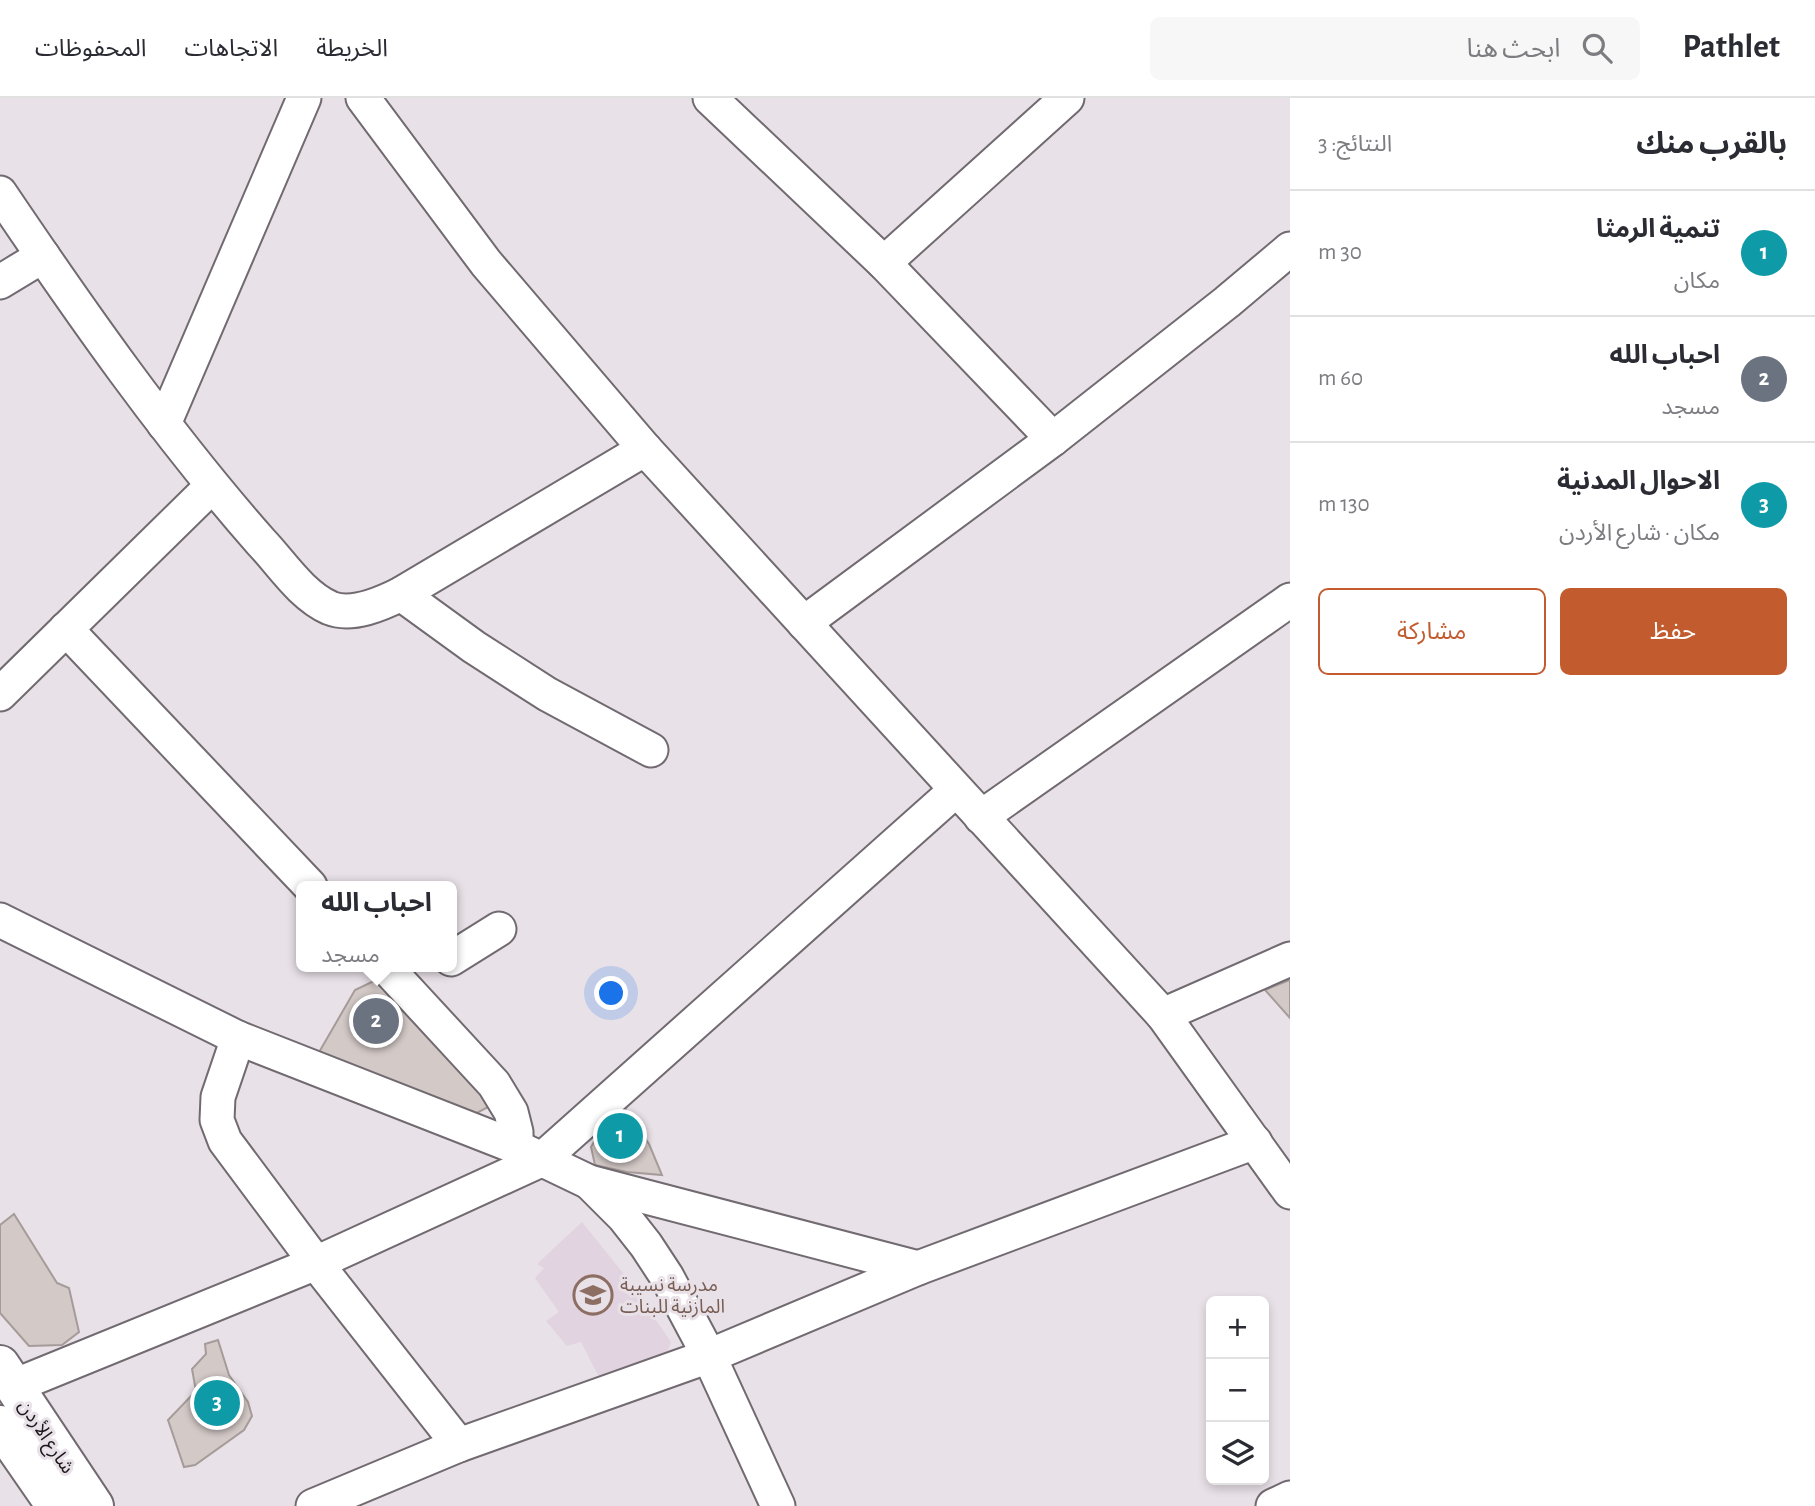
<!DOCTYPE html>
<html lang="ar">
<head>
<meta charset="utf-8">
<style>
  :root { --surface:#fff; --page:#f7f7f7; --text:#2b2b33; --muted:#7c7c81; --line:#e1e1e2; --accent:#c25c2f }
  body { margin:0; font-family:"Alegreya Sans","Noto Sans Arabic",sans-serif; background:var(--page); color:var(--text); direction:rtl }
  .controls { position:absolute; right:21px; bottom:21px; display:grid; overflow:hidden; border-radius:10px; box-shadow:0 4px 10px #0003 }
  .controls button { width:63px; height:63px; display:grid; place-items:center; padding:0; border:0; border-bottom:2px solid var(--line); background:var(--surface); color:var(--text); font:35px sans-serif }
  .you { position:absolute; left:612px; top:896px; width:24px; height:24px; margin:-18px; border:5px solid #fff; border-radius:50%; background:#1a73e8; box-shadow:0 0 0 10px #1a73e833 }
  .badge { display:grid; place-items:center; width:46px; height:46px; border-radius:50%; background:var(--accent); color:#fff; font-size:23px; font-weight:700 }
  .pin { position:absolute; translate:-50% -50%; border:4px solid #fff; box-shadow:0 2px 7px #0006 }
  .popup { position:absolute; left:296px; top:783px; width:161px; height:91px; box-sizing:border-box; display:grid; place-content:center; border-radius:10px; background:var(--surface); filter:drop-shadow(0 2px 5px #0005); font-size:23px; white-space:nowrap; color:var(--muted) }
  .popup b { font-size:26px; color:var(--text) }
  .popup::after { content:''; position:absolute; left:50%; top:100%; margin-left:-14px; border:14px solid transparent; border-top-color:var(--surface) }
  .list { margin:0; padding:0; list-style:none }
  h2 { display:flex; justify-content:space-between; align-items:center; height:91px; margin:0; padding:0 28px; font-size:30px }
  h2 small { font-size:23px; font-weight:400; color:var(--muted) }
  .list li { display:grid; grid-template-columns:46px 1fr auto; gap:21px; align-items:center; box-sizing:border-box; height:126px; padding:0 28px; border-top:2px solid var(--line) }
  .list b { display:block; font-size:26px; white-space:nowrap }
  .list p { margin:0; font-size:23px; white-space:nowrap; color:var(--muted) }
  .list em { font-size:23px; font-style:normal; color:var(--muted) }
  .actions { display:flex; gap:14px; padding:21px 28px }
  .actions a { flex:1; padding:16px 0; border:2px solid var(--accent); border-radius:10px; text-align:center; font-size:24px; color:var(--accent) }
  .actions .main { background:var(--accent); color:#fff }
  .icon { flex:none; width:38px; height:38px; fill:none; stroke:currentColor; stroke-width:2; stroke-linecap:round; stroke-linejoin:round }
  .map { position:relative; flex:none; width:1290px; height:1408px; overflow:hidden; direction:ltr }
  header { display:flex; align-items:center; gap:42px; box-sizing:border-box; height:98px; padding:0 35px; background:var(--surface); border-bottom:2px solid var(--line) }
  header strong { font-size:33px }
  nav { display:flex; gap:38px; margin-inline-start:auto; font-size:24px }
  .search { width:490px; height:63px; background:var(--page); display:flex; align-items:center; gap:18px; box-sizing:border-box; padding:0 24px; border-radius:10px; color:var(--muted); font-size:26px }
  main { display:flex }
  aside { flex:1; background:var(--surface) }
  .map>svg:first-child { display:block }
</style>
</head>
<body>
<header>
<strong>Pathlet</strong>
<div class="search"><svg class="icon" aria-label="search" viewBox="0 0 24 24"><circle cx="10" cy="10" r="6"/><path d="M15 15l6 6"/></svg>ابحث هنا</div>
<nav><a>الخريطة</a><a>الاتجاهات</a><a>المحفوظات</a></nav>
</header>
<main>
<aside>
<h2>بالقرب منك<small>النتائج: 3</small></h2>
<ul class="list">
<li><span class="badge" style="background:#0f9aa8">1</span><div><b>تنمية الرمثا</b><p>مكان</p></div><em>30 m</em></li>
<li><span class="badge" style="background:#6b7280">2</span><div><b>احباب الله</b><p>مسجد</p></div><em>60 m</em></li>
<li><span class="badge" style="background:#0f9aa8">3</span><div><b>الاحوال المدنية</b><p>مكان · شارع الأردن</p></div><em>130 m</em></li>
</ul>
<div class="actions"><a class="main">حفظ</a><a>مشاركة</a></div>
</aside>
<div class="map">
<svg width="1290" height="1408" viewBox="0 0 1290 1408">
  <rect width="100%" height="100%" fill="#e9e1e8"/>
  <polygon fill="#e1d4e0" points="582,1124 627,1180 671,1244 668,1252 639,1272 602,1285 581,1244 567,1248 546,1223 559,1214 535,1180 544,1170 537,1166"/>
  <g fill="#d3c9c7" stroke="#a59b99" stroke-width="2">
    <polygon points="376,882 486,998 490,1008 475,1016 318,956 355,892"/>
    <polygon points="1290,882 1290,920 1265,892"/>
    <polygon points="626,1012 649,1046 662,1077 627,1074 595,1067 591,1049 603,1030"/>
    <polygon points="14,1116 57,1185 69,1190 79,1234 62,1247 29,1248 0,1215 0,1127"/>
    <polygon points="218,1242 229,1277 248,1304 252,1318 244,1332 195,1367 184,1369 168,1322 196,1293 192,1271 206,1256 205,1246"/>
  </g>
  <g fill="none" stroke-linecap="round" stroke-linejoin="round">
    <g stroke="#716a70" stroke-width="37">
      <g id="street">
        <polyline points="363,0 486,165 645,351 1163,917 1290,1094"/>
        <polyline points="710,0 884,165 1053,341"/>
        <path d="M0,95C81,215 165,335 261,444C282,466 301,497 330,510C352,519 381,506 401,496L645,351"/>
        <polyline points="884,165 1067,0"/>
        <polyline points="0,184 43,158"/>
        <polyline points="164,326 304,0"/>
        <polyline points="401,496 474,549 547,596 651,652"/>
        <polyline points="804,525 1053,341 1227,204 1290,151"/>
        <polyline points="66,531 310,788"/>
        <polyline points="0,596 212,388"/>
        <polyline points="981,719 1290,502"/>
        <polyline points="0,822 238,940 516,1049 589,1084 918,1170"/>
        <polyline points="451,861 499,831"/>
        <polyline points="386,869 494,986 511,1014 516,1034 516,1049"/>
        <polyline points="1163,917 1290,861"/>
        <polyline points="238,940 218,999 217,1022 225,1043 316,1165 459,1347"/>
        <polyline points="589,1084 624,1119 646,1147 667,1179 709,1258 778,1408"/>
        <polyline points="14,1288 316,1165 541,1062 956,692"/>
        <polyline points="313,1408 459,1347 709,1258 918,1170 1255,1044"/>
        <polyline points="1273,1408 1290,1400"/>
      </g>
    </g>
    <g stroke="#716a70" stroke-width="42">
      <g id="highway">
        <polyline points="0,1267 94,1408"/>
        <polyline points="0,1327 56,1408"/>
      </g>
    </g>
    <use href="#street" stroke="#fff" stroke-width="33"/>
    <use href="#highway" stroke="#fff" stroke-width="38"/>
  </g>
  <defs>
    <g id="school-ring" transform="scale(2.0125)"><circle r="9.5" fill="#e9e1e8" stroke="#8d6e63" stroke-width="1.5"/><path d="M0-5L7-2L0 1L-7-2ZM-4 1L0 2.5L4 1V4Q0 6-4 4Z" fill="#8d6e63"/></g>
  </defs>
  <g fill-rule="evenodd">
    <use href="#school-ring" x="593" y="1197"/>
  </g>
  <g text-anchor="middle" stroke-width="6" stroke-linejoin="round" paint-order="stroke">
    <g font-size="19" fill="#785e54" stroke="#e9e1e8" text-anchor="start">
      <text x="620" y="1193">مدرسة نسيبة<tspan x="620" dy="22">المازنية للبنات</tspan></text>
    </g>
    <g font-size="19" fill="#1b181b" stroke="#e9e1e8">
      <text transform="translate(47 1338) rotate(56)" y="7">شارع الأردن</text>
    </g>
  </g>
</svg>
<div class="controls">
<button>+</button>
<button>−</button>
<button><svg class="icon" aria-label="layers" viewBox="0 0 24 24"><path d="M12 4l9 5-9 5-9-5zM3 14l9 5 9-5"/></svg></button>
</div>
<div class="you"></div>
<div class="pin badge" style="left:620px;top:1038px;background:#0f9aa8">1</div>
<div class="pin badge" style="left:376px;top:923px;background:#6b7280">2</div>
<div class="popup"><b>احباب الله</b>مسجد</div>
<div class="pin badge" style="left:217px;top:1305px;background:#0f9aa8">3</div>
</div>
</main>
</body>
</html>
